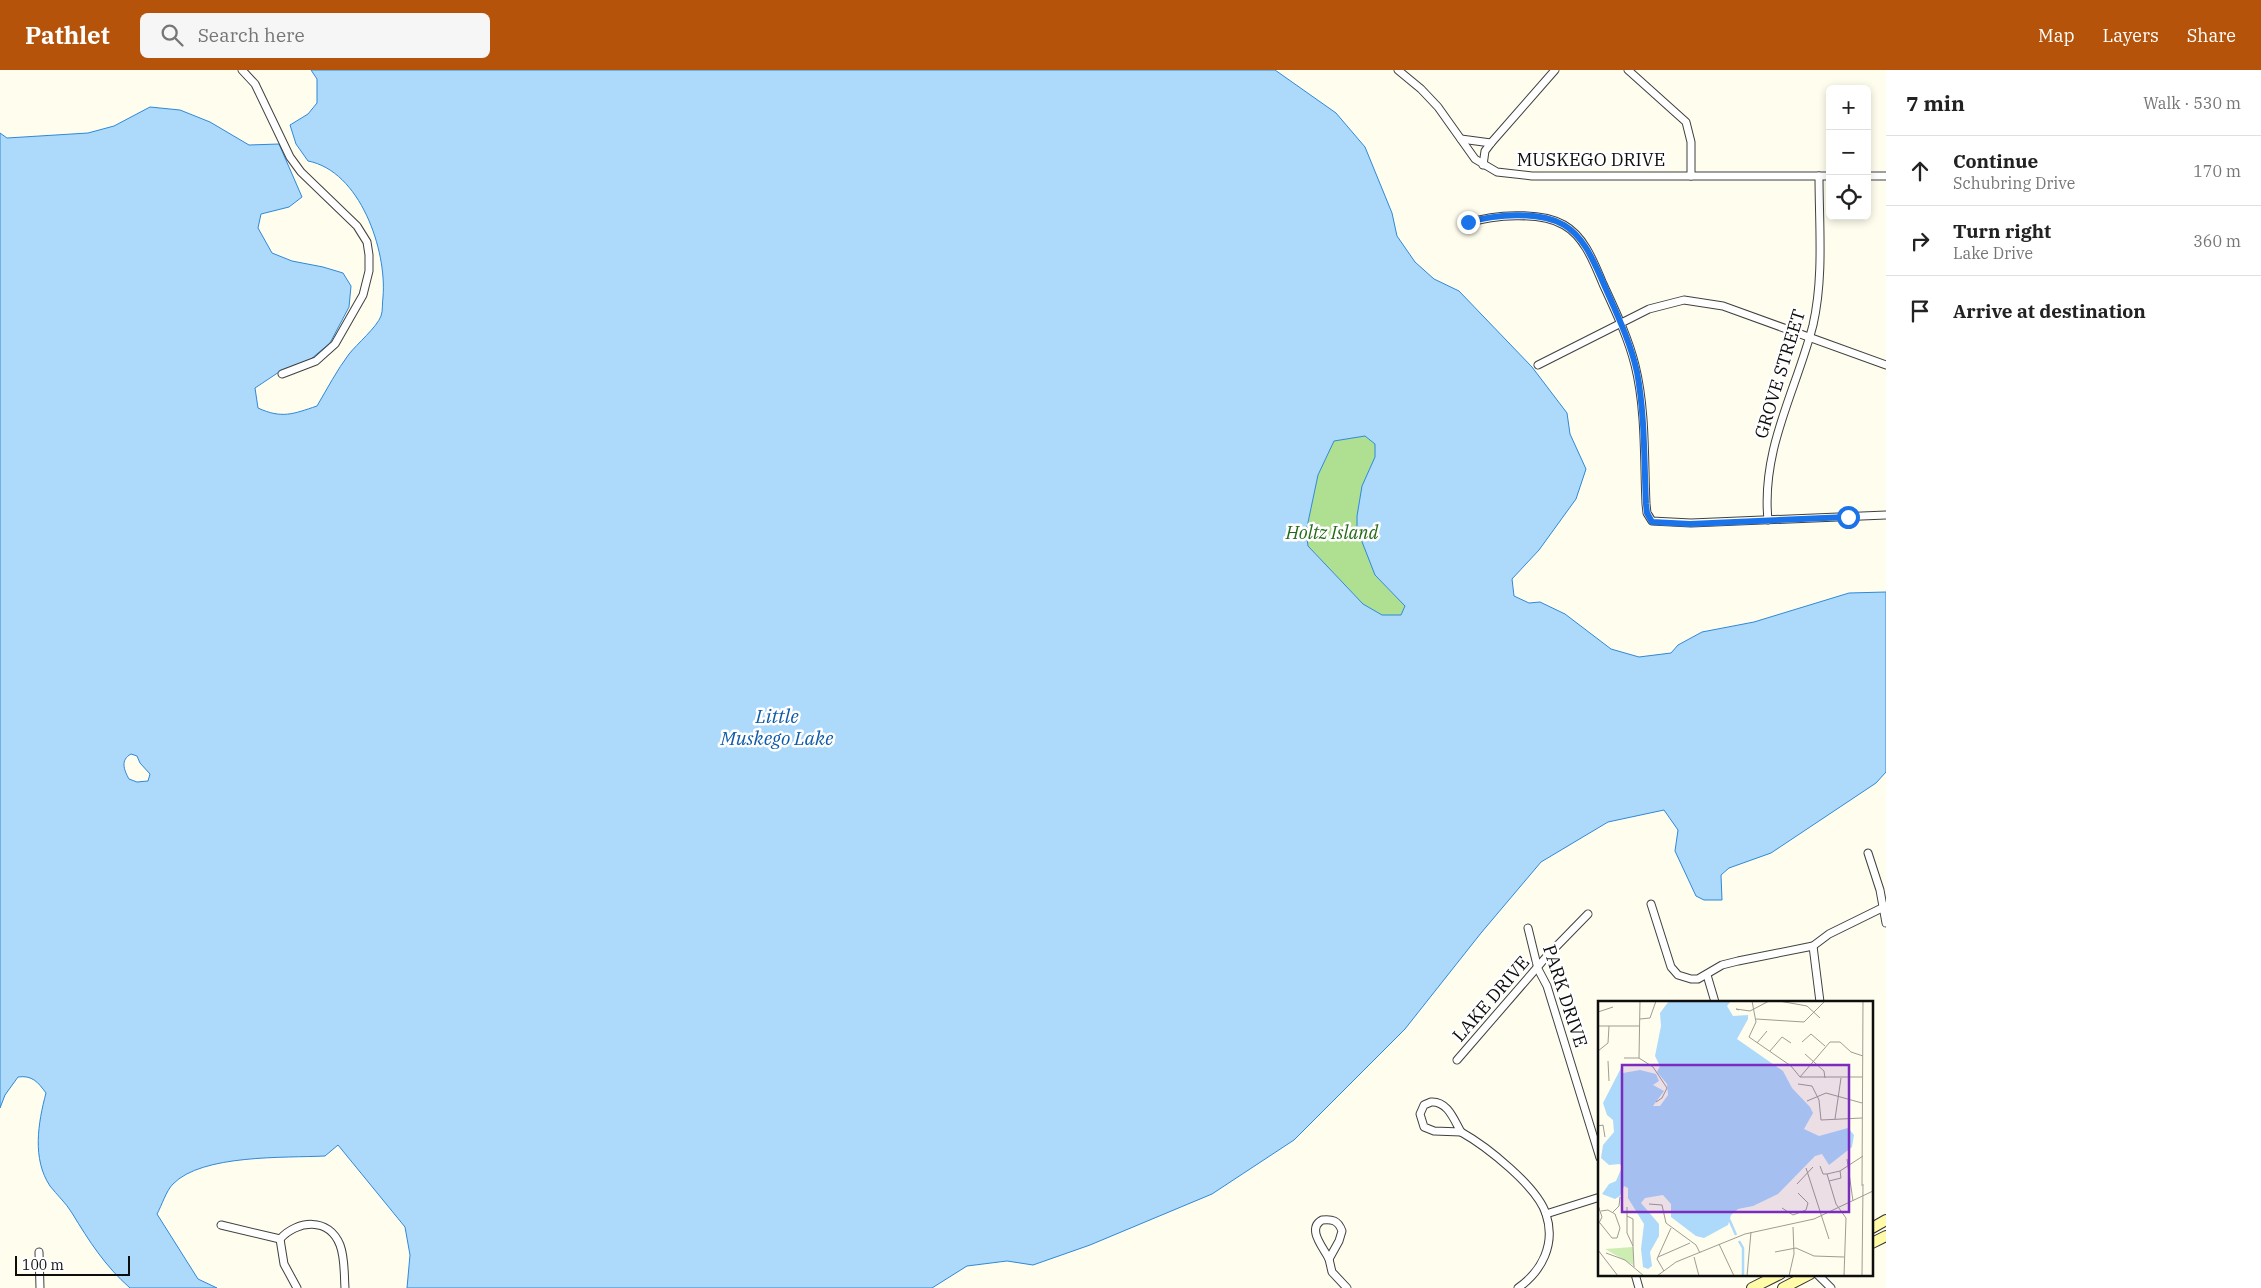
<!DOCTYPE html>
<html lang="en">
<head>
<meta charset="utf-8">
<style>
  :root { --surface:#fff; --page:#f6f6f6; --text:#222; --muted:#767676; --line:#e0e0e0; --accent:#b45309 }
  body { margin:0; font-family:"IBM Plex Serif",serif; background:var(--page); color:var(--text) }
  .controls { position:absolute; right:15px; top:15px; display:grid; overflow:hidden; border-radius:8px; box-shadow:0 2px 8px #0003 }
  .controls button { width:45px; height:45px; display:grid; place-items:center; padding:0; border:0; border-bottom:1px solid var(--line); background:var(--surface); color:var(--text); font:25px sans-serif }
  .scale { position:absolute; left:15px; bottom:12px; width:115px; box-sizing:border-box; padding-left:5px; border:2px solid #0d0d0d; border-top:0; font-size:14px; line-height:18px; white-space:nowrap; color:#0d0d0d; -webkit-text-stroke:4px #fff; paint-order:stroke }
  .stop { position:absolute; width:15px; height:15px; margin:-11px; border:4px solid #1a73e8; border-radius:50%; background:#fff }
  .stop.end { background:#1a73e8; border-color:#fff; box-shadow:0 1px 5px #0008 }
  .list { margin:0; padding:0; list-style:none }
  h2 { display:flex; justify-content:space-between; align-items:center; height:65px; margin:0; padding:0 20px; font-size:21px }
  h2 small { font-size:16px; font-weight:400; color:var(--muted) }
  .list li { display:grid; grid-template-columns:32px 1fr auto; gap:15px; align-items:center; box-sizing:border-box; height:70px; padding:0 20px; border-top:1px solid var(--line) }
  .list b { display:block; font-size:19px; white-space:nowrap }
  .list p { margin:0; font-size:16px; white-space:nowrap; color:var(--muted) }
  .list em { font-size:16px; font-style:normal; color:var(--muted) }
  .icon { flex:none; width:28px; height:28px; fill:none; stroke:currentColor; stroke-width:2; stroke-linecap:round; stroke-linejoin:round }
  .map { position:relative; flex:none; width:1886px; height:1218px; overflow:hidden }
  header { display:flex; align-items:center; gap:30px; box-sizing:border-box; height:70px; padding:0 25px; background:var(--accent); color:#fff }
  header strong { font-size:24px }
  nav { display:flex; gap:28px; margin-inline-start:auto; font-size:18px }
  .search { width:350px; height:45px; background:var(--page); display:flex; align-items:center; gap:12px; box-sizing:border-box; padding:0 18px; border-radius:8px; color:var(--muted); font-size:19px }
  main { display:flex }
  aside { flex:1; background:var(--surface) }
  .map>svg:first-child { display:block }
</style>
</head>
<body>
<header>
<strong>Pathlet</strong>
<div class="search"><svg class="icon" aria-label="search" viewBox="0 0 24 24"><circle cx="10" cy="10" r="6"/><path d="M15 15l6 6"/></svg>Search here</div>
<nav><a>Map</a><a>Layers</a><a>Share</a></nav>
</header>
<main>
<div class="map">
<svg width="1886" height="1218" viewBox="0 0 1886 1218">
  <rect width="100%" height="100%" fill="#fffded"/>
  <polygon fill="#afdf91" points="1365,366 1375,374 1375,387 1362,416 1375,505 1405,536 1401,545 1382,545 1363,534 1308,476 1306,462 1318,405 1334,371"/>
  <path fill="#add9fb" stroke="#2e89d8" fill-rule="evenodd" d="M311,0H1275L1336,43L1365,77L1392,143L1397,166L1415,192L1434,209L1459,221L1532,297L1567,343L1570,364L1586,399L1576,429L1539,480L1512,509L1514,526L1529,533L1540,532L1565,544L1611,579L1639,587L1671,583L1678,575L1702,562L1754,552L1849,523L1886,522V702L1876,713L1771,783L1729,798L1721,805L1722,830H1704L1696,826L1675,781L1678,760L1664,740L1608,752L1541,792L1481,863L1405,959L1294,1070L1212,1124L1090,1175L1033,1195L1007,1191L967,1196L932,1218H407L410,1185L405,1157L338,1075L325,1086C285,1088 202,1084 173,1114C166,1121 162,1135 157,1144L198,1209L217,1218H130C105,1196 89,1171 72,1143C66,1133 57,1125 50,1116C32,1089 38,1053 46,1023C38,1012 32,1005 18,1007L5,1025L0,1038V63L7,68L88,63L114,56L150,37L180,40L210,52L249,75L279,74L302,127L289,137L261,144L258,158L272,183L292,191L323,197L343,203L351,216L349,237L330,273L311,289L282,300L255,318L258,338C282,349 293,344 317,336C327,319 337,300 349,284C357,274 377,257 381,246C383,241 382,233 383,227C387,180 360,101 308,91L296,74L290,55L308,44L317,33V9ZM1365,366L1375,374V387L1362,416L1357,446V459L1375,505L1405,536L1401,545H1382L1363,534L1308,476L1306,462L1318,405L1334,371ZM131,684L137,686L140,693L150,704L148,711L137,712L129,709C124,700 120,690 131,684Z"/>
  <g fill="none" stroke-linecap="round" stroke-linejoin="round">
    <g stroke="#404040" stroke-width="9">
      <g id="minor">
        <polyline points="242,0 255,14 290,87 301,102 357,156 367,172 369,185 369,201 363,225 335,274 316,291 282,304"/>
        <polyline points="1398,0 1421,19 1438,37 1475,89 1497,102 1532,106 1830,106"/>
        <polyline points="1628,0 1686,52 1691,72 1691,106"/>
        <polyline points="1461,69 1491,73"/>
        <polyline points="1483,95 1485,81 1491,73 1555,0"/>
        <polyline points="1867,106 1886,106"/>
        <path d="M1468,153C1493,145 1540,141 1564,155C1585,167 1594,193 1603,214C1615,240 1628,267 1635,295C1646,339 1644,389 1646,434L1647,443L1652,451L1691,453L1886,445"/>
        <polyline points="1538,295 1649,239 1684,230 1723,236 1886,295"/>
        <path d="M1768,450C1761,379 1796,321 1813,255C1824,207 1819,155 1819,106"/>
        <polyline points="1868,783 1880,820 1886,853"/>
        <polyline points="1651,834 1671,897 1678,905 1691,909 1698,909 1722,895 1738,891 1813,876 1829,864 1886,836"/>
        <polyline points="1528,858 1538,899 1547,916 1600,1088"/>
        <polyline points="1813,876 1820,932"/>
        <polyline points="1707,905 1715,932"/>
        <polyline points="1457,990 1547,886 1588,844"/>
        <path d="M1431,1032C1448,1031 1454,1050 1461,1062L1434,1061L1424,1057L1420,1044L1424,1035Z"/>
        <path d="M1461,1062C1486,1076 1537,1116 1546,1144C1556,1174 1542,1201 1518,1218"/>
        <polyline points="1546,1144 1600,1127"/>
        <path d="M1322,1150C1332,1149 1338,1150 1342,1161L1339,1171L1329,1189C1324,1178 1306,1159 1322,1150Z"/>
        <path d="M221,1155L280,1169C297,1150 329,1147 340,1175C345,1188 344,1204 345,1218"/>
        <polyline points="280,1169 284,1194 297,1218"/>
        <polyline points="39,1182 40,1218"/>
        <polyline points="1329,1189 1332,1202 1347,1218"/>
        <polyline points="1635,1204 1639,1218"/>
        <polyline points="1817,1204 1831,1218"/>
      </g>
    </g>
    <g stroke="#2f2f2f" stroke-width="12">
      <g id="secondary">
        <polyline points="1872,1158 1886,1150"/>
        <polyline points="1872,1173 1886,1166"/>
        <polyline points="1752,1218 1780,1204"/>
        <polyline points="1783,1218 1810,1204"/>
      </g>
    </g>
    <use href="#minor" stroke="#fff" stroke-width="7"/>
    <use href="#secondary" stroke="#fffba8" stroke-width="10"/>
  </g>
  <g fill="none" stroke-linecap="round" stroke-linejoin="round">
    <path stroke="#1a73e8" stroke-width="6" d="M1468,152C1495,145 1538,140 1564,155C1584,167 1593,190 1602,210C1615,240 1630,270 1637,302C1645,345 1644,391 1646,434L1647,443L1652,452L1690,454L1848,447"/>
  </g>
  <g text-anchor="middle" stroke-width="5" stroke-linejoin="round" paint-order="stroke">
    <g font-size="18" fill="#0d0d0d" stroke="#fff">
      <text x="1591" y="96">MUSKEGO DRIVE</text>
      <text transform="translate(1780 304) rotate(-73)" y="6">GROVE STREET</text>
      <text transform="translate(1565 926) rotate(72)" y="6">PARK DRIVE</text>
      <text transform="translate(1491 929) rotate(-49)" y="6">LAKE DRIVE</text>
    </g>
    <g font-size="18" font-style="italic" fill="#246a18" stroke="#fff">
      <text x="1332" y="469">Holtz Island</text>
    </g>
    <g font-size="19" font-style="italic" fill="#0c5aa8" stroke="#fff">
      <text x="777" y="653">Little<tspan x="777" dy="22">Muskego Lake</tspan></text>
    </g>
  </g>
  <g transform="translate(1598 931)">
    <rect width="275" height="275" fill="#fffded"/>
    <path d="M35,246V264L7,248Z" fill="#cdedb3"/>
    <path d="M71,0H133L129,5L135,15L150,14V18L139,38L185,70L194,87L212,106L215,112L206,128L221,135L250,127L256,134L254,146L231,164L224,153L217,155L180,193L155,205L140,208L133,214L130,224L106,237L98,235L73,216V203L65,194L47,197L43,202L61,223V235L52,251L54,265L50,268L45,266L43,248L46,223L30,197V187L26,185L22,195L17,198L4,193L11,183L18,180L24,166L22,163L11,164L3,157L5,144L16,131L15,119L9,114L5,102L23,67L25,72L42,69L58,73L61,80L55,84L66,90L55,105H62L70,94L69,83L59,71L62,65L57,55L63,25L62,12Z" fill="#add9fb"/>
    <path fill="none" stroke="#add9fb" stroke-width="2.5" d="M131,218L138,234M141,240L145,247V275"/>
    <path fill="none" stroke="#9e9d93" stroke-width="1" d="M154,0L158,21L151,36L193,65L202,76H264M181,0L209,5L222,17M141,9L138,8L152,10L171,0M0,11L15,6M42,18L52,17L58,0M158,18L206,21L227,0M0,25H42M204,41L213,33L227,45M159,42L169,30M0,50L10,42L11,25M172,50L184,36L193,42M207,53L226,70L227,77M26,57H41L55,66L69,87L64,97L58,101M41,57L42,0M10,60L11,80M202,76L232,41H242L253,51L265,55M200,83L214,85L221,99L223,119L264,117M209,100L228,92L264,102M237,118L243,77M0,125L5,124L7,136M249,158L255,200M222,165L225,173H229L238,203L248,217L246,275M208,167L231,238M229,173L242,170L265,155M231,180L243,177L242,170M199,183L215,166M264,185L265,0M51,203L64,204L68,222L98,244L102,252M0,204L4,216L0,224M29,206V232L35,245L36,266M184,207L195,214L208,209L210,202L200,192M15,211L21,205L22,196M29,215L35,218V245M2,222L14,237H19L22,227L17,213L10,209L3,210M121,243L136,275M0,249L20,275M177,251L198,247L216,255L246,256M8,252L27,259L46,275M60,256L92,242M96,256L101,275M66,270L59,258L73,227M59,275L78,261L147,233L216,218L275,190M149,275L153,231M191,275L196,253L195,226M264,275L265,183"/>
    <path fill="#7b2cbf" fill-opacity="0.15" stroke="#7b2cbf" stroke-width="2.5" d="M24,64H251V211H24Z"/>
    <rect width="275" height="275" fill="none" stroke="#0d0d0d" stroke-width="2.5"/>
  </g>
</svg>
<div class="controls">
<button>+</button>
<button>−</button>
<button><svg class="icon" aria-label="locate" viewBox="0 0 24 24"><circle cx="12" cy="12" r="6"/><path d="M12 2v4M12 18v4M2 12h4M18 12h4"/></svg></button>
</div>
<div class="scale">100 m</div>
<div class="stop" style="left:1848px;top:447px"></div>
<div class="stop end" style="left:1468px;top:152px"></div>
</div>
<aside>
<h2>7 min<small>Walk · 530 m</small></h2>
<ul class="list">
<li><svg class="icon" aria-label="ahead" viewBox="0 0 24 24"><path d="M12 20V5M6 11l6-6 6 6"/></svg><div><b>Continue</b><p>Schubring Drive</p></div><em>170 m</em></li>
<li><svg class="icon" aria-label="right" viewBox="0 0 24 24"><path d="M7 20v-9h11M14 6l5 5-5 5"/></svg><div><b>Turn right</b><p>Lake Drive</p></div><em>360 m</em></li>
<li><svg class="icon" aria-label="arrive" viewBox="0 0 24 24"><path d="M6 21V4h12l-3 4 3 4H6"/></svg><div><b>Arrive at destination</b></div></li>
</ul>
</aside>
</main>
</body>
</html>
